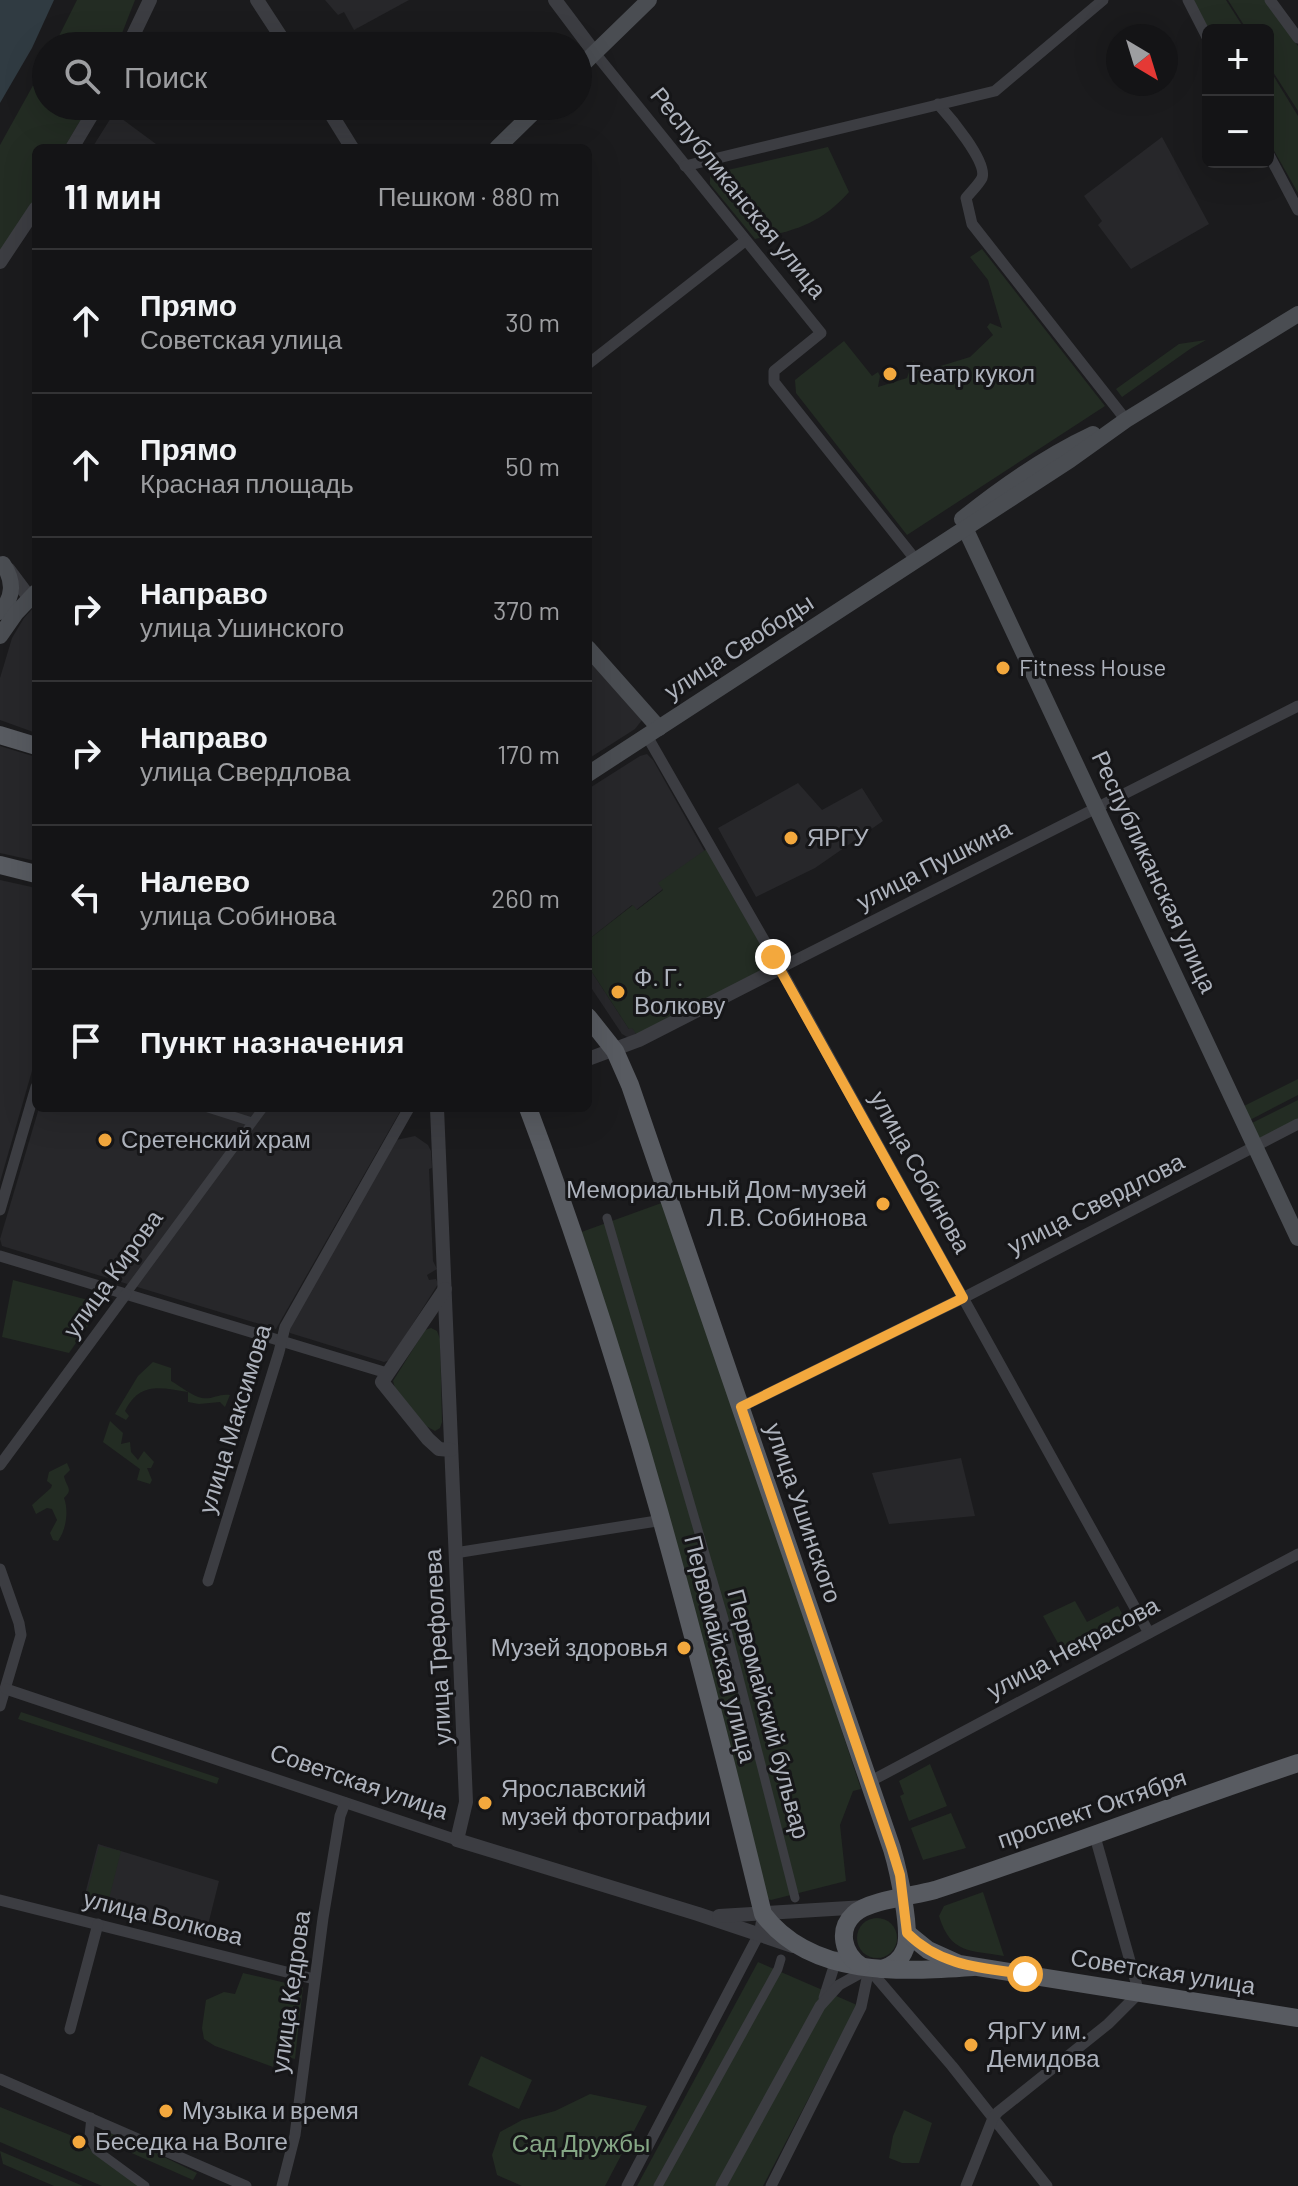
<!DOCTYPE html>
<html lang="ru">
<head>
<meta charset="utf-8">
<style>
  :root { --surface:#141416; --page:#1d1d1f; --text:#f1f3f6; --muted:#9d9ea1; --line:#333335 }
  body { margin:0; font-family:Barlow,sans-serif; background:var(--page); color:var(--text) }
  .controls { position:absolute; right:24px; top:24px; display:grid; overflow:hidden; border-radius:12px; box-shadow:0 8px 32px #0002 }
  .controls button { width:72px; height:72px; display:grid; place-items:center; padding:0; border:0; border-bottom:2px solid var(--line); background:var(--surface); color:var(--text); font:40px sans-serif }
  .compass { position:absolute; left:1106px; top:24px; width:72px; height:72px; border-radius:50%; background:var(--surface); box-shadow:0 8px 32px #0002; rotate:142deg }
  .stop { position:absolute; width:24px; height:24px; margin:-18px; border:6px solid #f3a83d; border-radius:50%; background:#fff }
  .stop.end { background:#f3a83d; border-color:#fff; box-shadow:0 2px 8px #0008 }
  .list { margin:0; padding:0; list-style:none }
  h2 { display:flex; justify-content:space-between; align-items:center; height:104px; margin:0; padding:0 32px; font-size:34px }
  h2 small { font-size:26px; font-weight:400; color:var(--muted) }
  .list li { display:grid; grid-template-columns:52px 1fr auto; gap:24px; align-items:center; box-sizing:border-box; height:144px; padding:0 32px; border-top:2px solid var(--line) }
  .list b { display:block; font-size:30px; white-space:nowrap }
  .list p { margin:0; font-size:26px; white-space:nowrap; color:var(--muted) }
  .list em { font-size:26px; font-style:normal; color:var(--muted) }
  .icon { flex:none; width:44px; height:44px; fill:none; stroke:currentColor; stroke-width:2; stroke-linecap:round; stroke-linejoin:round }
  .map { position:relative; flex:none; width:1298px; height:2186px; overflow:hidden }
  .search { position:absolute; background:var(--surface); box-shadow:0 8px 32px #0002; left:32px; top:32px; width:560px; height:88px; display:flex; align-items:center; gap:20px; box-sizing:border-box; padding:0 28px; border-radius:44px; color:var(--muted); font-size:30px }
  .panel { position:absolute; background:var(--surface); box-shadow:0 8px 32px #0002; left:32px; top:144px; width:560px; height:968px; border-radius:12px }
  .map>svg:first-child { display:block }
</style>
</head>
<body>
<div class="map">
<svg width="1298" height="2186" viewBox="0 0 1298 2186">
  <rect width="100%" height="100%" fill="#1b1b1d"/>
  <g fill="#27272a">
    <polygon points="325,0 409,0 354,30 344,12 338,15"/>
    <polygon points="114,113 160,147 162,148 92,148"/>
    <polygon points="1162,137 1209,224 1131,269 1098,225 1102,221 1084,196"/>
    <polygon points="36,605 36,733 0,720 0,678 12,638 24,618"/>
    <polygon points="588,658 642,720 635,729 588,759"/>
    <polygon points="0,746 36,757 36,861 0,853"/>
    <polygon points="647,754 653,760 766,960 629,1038 622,1034 588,983 588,966 629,1029 666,879 659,883 663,889 636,910 632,905 588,940 588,789 640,756"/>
    <polygon points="798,783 822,810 862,788 883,821 815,868 756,897 718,828"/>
    <polygon points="0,880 36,888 36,1057 0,1182"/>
    <polygon points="39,1108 402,1108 276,1329 2,1246 0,1239"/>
    <polygon points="415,1136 428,1145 431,1151 432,1168 429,1169 433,1261 437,1269 427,1275 429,1280 436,1279 438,1284 390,1360 384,1362 290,1333 288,1329 396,1140"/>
    <polygon points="961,1458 975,1516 889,1524 872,1473"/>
    <polygon points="98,1844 219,1881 205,1937 82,1906"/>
  </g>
  <g fill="#232c23">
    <polygon points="77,0 135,0 117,46 54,46"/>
    <polygon points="1190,0 1226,0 1245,30 1208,30"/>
    <polygon points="1228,0 1266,0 1298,46 1298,111 1268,64 1268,30 1247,30"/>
    <polygon points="46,62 46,106 89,106 64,148 36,148 36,196 0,255 0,145"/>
    <polygon points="1268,67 1298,116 1298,193 1268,140"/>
    <path d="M828,147L849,192C820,224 797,230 755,239L710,184V174Z"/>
    <polygon points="982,249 1105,406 907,535 796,393 795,380 844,341 872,376 878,372 880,376 878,387 907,378 913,360 921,372 970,357 993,335 987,327 990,323 1002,328 988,280 970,257"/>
    <polygon points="1206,340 1190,349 1122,397 1116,389 1179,344"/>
    <polygon points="708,848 776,969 639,1038 632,1028 629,1029 588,966 588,940 633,905 637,910 663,890 658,883"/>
    <polygon points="1298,1079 1298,1095 1248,1121 1242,1107"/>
    <polygon points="1298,1100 1298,1119 1256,1141 1250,1124"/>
    <polygon points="667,1201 861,1789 853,1791 840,1825 846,1881 771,1900 760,1896 576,1234"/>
    <polygon points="13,1280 103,1304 69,1353 2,1337"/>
    <polygon points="431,1328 437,1331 440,1339 442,1422 440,1428 435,1431 426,1426 395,1388 393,1381 425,1330"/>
    <path d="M153,1362L171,1368V1381C180,1386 192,1396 202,1398C211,1400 220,1393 230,1395L225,1407L220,1402L199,1404L188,1402V1392C161,1388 140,1381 125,1411L129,1416L126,1420L115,1414L138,1376Z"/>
    <polygon points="110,1421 123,1433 121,1444 130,1442 131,1452 138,1460 144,1451 154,1462 151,1468 147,1468 152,1480 150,1484 137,1480 140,1469 103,1442"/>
    <path d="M67,1463L70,1470L64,1476C66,1487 74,1489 64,1498C69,1511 66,1530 58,1541L53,1540L50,1533L57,1520L52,1509L47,1508L36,1514L32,1505L51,1488L52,1485L47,1481L49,1472Z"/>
    <polygon points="1075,1601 1087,1622 1118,1606 1127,1623 1065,1656 1043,1616"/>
    <polygon points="21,1712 219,1778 217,1784 18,1719"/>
    <polygon points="930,1764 947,1806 909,1821 900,1796 904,1794 899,1781"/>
    <polygon points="951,1813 966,1848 923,1860 911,1828"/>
    <polygon points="99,1846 121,1851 106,1911 84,1905"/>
    <path d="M983,1892L1004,1956C969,1950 951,1954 939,1916L944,1906Z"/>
    <circle cx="877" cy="1938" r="20"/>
    <polygon points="758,1962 857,2005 763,2186 637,2186"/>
    <polygon points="243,1973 303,1987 295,2059 277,2054 273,2067 215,2046 204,2039 202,2028 206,2000 224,1992 235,1994"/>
    <polygon points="481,2056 532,2080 519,2109 468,2085"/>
    <polygon points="590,2094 647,2106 605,2186 522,2186 497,2175 492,2155 500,2132 522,2120 555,2111"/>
    <polygon points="0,2107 70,2135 75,2139 76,2146 83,2144 139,2186 102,2186 0,2142"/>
    <polygon points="904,2110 932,2123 919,2163 902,2163 889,2158 893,2136"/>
    <polygon points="102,2127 197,2173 193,2180 102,2140"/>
    <polygon points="0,2151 83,2186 54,2186 3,2164"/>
  </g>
  <polygon fill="#303b42" points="0,0 54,0 32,48 0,103"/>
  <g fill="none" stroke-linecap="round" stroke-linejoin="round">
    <g stroke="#3c3d42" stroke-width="9">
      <polyline points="208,1108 252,1122"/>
      <polyline points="607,1218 724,1619 795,1898"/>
      <polyline points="126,1294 263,1108"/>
      <polyline points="91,2117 89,2136 96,2150 145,2186"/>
      <polyline points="658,2186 778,1969 781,1959"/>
    </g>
    <g stroke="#3c3d42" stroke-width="11">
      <polyline points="1188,0 1208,39"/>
      <polyline points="1270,0 1298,38"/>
      <polyline points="594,52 821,333 774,371 774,382 915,559"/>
      <path d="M938,104C949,116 988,162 982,178C979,184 971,192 966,198L972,224L1126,420"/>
      <polyline points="1268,153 1298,210"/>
      <polyline points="685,166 995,91 1103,0"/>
      <polyline points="588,364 745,241"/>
      <polyline points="647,736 780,968 1149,1633"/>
      <polyline points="780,968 1298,706"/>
      <polyline points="0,1210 36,1087"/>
      <polyline points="0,1256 387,1373"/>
      <polyline points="741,1407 963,1298 1298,1124"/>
      <polyline points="0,1465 126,1294"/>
      <polyline points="455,1553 663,1520"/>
      <polyline points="0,1569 19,1623 21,1635 0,1706"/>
      <polyline points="208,1581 279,1352 285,1327 409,1108"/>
      <polyline points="6,1689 457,1840"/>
      <polyline points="869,1782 1298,1554"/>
      <polyline points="0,1900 314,1979"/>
      <polyline points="869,1969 952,2066 1047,2186"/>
      <polyline points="824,1998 837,1957"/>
      <polyline points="70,2029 98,1924"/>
      <polyline points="0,2079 246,2186"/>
      <polyline points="282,2186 295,2135 323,1918 340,1816 345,1803"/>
      <polyline points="627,2186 759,1934 763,1914"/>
      <polyline points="721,2186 820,2006 839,1985 868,1969"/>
      <polyline points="771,2186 861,2007 869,1969"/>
      <polyline points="966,2186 993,2118 998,2112 1108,2024 1139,1993 1094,1833"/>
    </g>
    <g stroke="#3c3d42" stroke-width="14">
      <polyline points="257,0 287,46"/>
      <polyline points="555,0 594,52"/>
      <polyline points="128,46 150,0"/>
      <polyline points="326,106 352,148"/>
      <polyline points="72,148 97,106"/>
      <polyline points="0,262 36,208"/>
      <polyline points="8,569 29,597"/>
      <polyline points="588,1059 639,1040 780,968"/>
      <polyline points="437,1108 466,1802 457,1840 698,1914 793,1946"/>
      <polyline points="445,1289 382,1382 428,1439 439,1449 451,1450"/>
      <polyline points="719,1916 865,1907"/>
    </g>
    <g stroke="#4a4d52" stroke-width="16">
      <polyline points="578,69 649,0"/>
      <polyline points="497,148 540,106"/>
      <path d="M962,519C1003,486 1046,456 1093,434"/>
      <polyline points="965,528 1298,1238"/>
      <path d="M0,612C14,597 14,581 3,564"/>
      <polyline points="0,636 16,613 36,592"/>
      <polyline points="588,648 659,728"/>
      <polyline points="588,774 1070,460 1126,420 1298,314"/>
    </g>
    <g stroke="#585b61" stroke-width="18">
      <polyline points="0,735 36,746"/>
      <polyline points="0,865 36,874"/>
      <path d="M588,1017L615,1051L630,1085L892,1849C898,1869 912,1932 905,1949C901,1960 892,1966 882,1969"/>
      <path d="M528,1108C627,1370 697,1642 763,1914C811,1978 902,1972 973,1967"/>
      <polyline points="907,1933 928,1950 959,1964 1298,2018"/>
      <path d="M861,1966C843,1954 837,1930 854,1914C869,1900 914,1896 935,1890C1057,1850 1176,1804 1298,1763"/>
    </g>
  </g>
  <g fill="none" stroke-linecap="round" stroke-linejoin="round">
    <path stroke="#f3a83d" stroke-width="10" d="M773,957L963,1298L741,1407L892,1849L900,1875L907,1933C940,1966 981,1968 1025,1974"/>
  </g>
  <g fill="#f3a83d" stroke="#161618" stroke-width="3">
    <circle cx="890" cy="374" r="8"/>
    <circle cx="1003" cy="668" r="8"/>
    <circle cx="791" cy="838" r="8"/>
    <circle cx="618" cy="992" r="8"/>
    <circle cx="105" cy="1140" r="8"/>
    <circle cx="883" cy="1204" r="8"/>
    <circle cx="684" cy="1648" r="8"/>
    <circle cx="485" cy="1803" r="8"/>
    <circle cx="971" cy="2045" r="8"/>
    <circle cx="166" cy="2111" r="8"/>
    <circle cx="79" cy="2142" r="8"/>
  </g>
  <g text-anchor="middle" stroke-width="6" stroke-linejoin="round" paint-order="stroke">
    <g font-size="24" fill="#aeb3bd" stroke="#161618">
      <text transform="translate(738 193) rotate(51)" y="8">Республиканская улица</text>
      <text transform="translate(739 647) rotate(-33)" y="8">улица Свободы</text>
      <text transform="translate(934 865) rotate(-27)" y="8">улица Пушкина</text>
      <text transform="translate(1154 872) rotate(65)" y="8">Республиканская улица</text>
      <text transform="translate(920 1172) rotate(61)" y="8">улица Собинова</text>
      <text transform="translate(1096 1204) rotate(-27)" y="8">улица Свердлова</text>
      <text transform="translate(113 1274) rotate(-54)" y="8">улица Кирова</text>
      <text transform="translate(235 1419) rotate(-73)" y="8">улица Максимова</text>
      <text transform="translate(803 1513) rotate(71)" y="8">улица Ушинского</text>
      <text transform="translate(438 1647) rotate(-93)" y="8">улица Трефолева</text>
      <text transform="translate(1073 1648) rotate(-28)" y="8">улица Некрасова</text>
      <text transform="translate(720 1649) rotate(76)" y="8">Первомайская улица</text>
      <text transform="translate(768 1714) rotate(75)" y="8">Первомайский бульвар</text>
      <text transform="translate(359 1782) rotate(19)" y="8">Советская улица</text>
      <text transform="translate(1092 1809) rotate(-19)" y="8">проспект Октября</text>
      <text transform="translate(163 1918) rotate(14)" y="8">улица Волкова</text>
      <text transform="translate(1163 1972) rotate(9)" y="8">Советская улица</text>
      <text transform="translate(291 1992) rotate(-82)" y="8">улица Кедрова</text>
    </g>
    <g font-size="24" fill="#aeb3bd" stroke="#161618" text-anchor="start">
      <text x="906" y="382">Театр кукол</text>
      <text x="1019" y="676">Fitness House</text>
      <text x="807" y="846">ЯРГУ</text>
      <text x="634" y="986">Ф. Г.<tspan x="634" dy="28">Волкову</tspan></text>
      <text x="121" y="1148">Сретенский храм</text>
      <text x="867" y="1198" text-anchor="end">Мемориальный Дом-музей<tspan x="867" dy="28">Л.В. Собинова</tspan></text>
      <text x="668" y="1656" text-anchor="end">Музей здоровья</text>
      <text x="501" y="1797">Ярославский<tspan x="501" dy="28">музей фотографии</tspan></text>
      <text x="987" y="2039">ЯрГУ им.<tspan x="987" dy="28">Демидова</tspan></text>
      <text x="182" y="2119">Музыка и время</text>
      <text x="95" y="2150">Беседка на Волге</text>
    </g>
    <g font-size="24" fill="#85a785" stroke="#161618">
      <text x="581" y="2152">Сад Дружбы</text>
    </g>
  </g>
</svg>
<div class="controls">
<button>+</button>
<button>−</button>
</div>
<svg class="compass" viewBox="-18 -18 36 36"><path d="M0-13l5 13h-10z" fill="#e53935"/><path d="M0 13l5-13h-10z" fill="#9d9ea1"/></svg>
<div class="stop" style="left:1025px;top:1974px"></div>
<div class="stop end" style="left:773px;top:957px"></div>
<div class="search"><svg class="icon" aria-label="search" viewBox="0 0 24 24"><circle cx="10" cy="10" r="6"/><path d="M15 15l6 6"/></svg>Поиск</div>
<section class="panel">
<h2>11 мин<small>Пешком · 880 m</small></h2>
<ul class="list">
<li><svg class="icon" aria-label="ahead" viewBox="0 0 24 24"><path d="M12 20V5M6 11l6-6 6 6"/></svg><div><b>Прямо</b><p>Советская улица</p></div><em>30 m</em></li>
<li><svg class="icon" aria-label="ahead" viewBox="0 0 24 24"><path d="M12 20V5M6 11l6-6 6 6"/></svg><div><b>Прямо</b><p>Красная площадь</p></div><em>50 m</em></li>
<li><svg class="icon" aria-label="right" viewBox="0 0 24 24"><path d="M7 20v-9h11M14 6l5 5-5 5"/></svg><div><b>Направо</b><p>улица Ушинского</p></div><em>370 m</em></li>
<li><svg class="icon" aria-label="right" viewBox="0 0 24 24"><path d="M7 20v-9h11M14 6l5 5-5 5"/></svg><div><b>Направо</b><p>улица Свердлова</p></div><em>170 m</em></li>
<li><svg class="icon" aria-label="left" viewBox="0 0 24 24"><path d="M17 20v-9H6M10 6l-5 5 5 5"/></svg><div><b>Налево</b><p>улица Собинова</p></div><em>260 m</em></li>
<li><svg class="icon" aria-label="arrive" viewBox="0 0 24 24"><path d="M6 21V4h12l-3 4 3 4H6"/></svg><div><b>Пункт назначения</b></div></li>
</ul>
</section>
</div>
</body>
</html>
